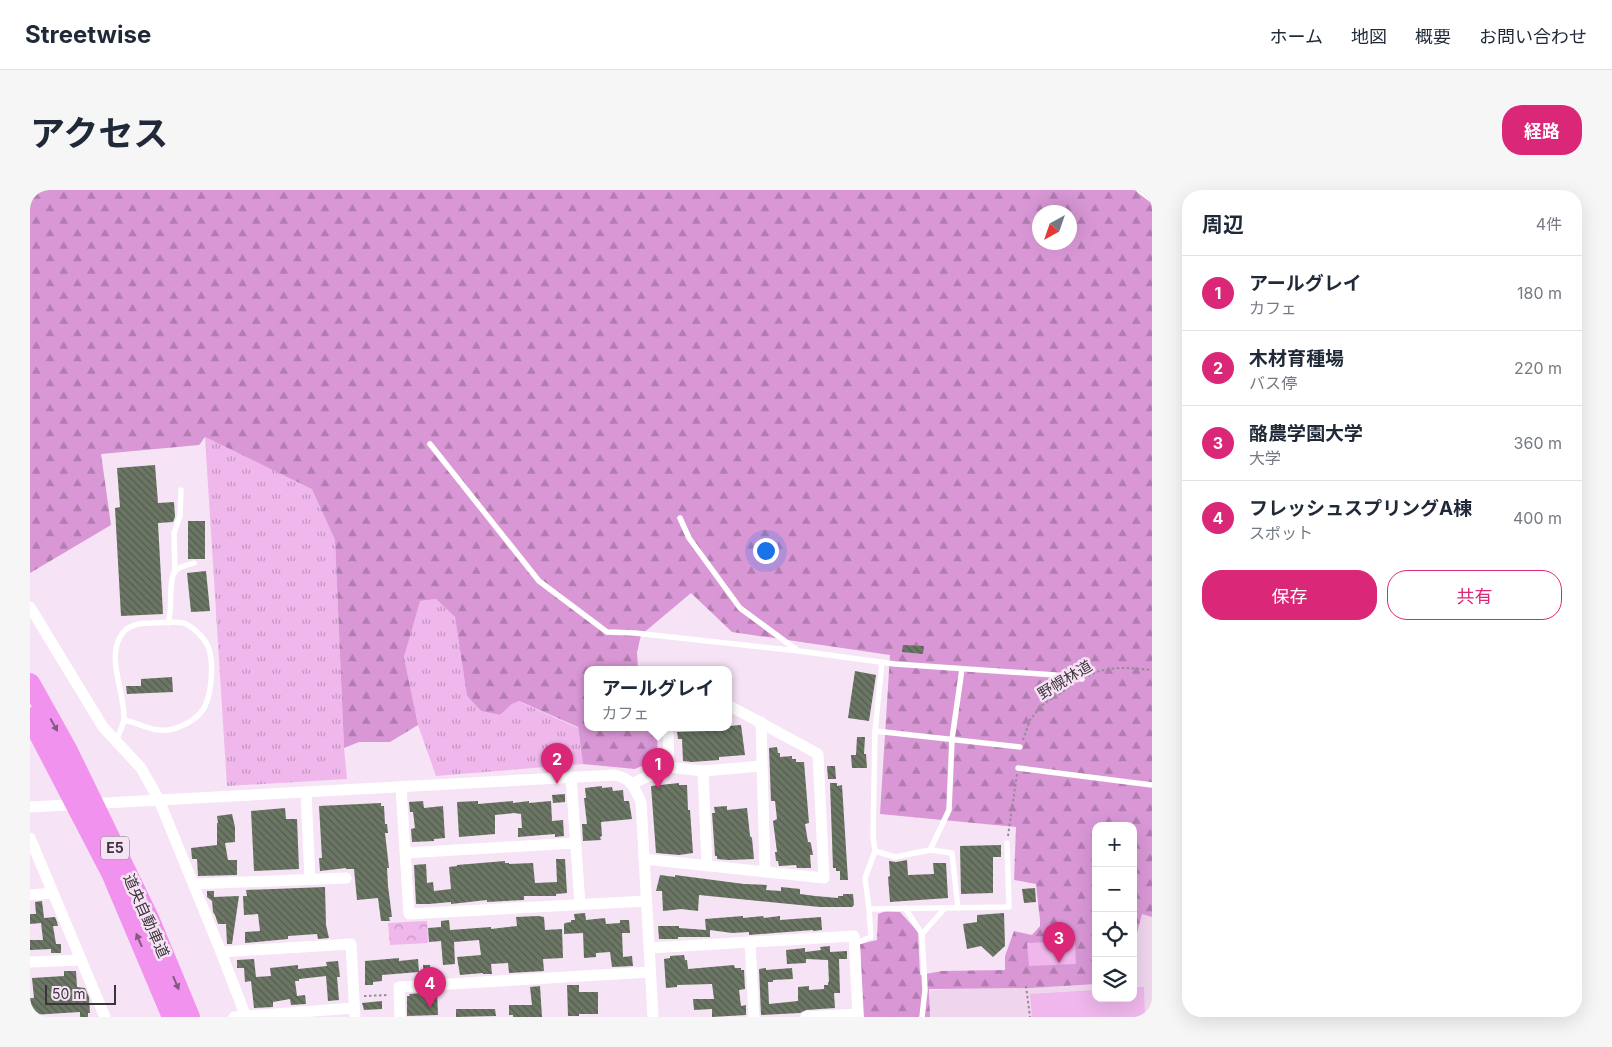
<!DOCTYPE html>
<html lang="ja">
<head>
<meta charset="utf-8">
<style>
  :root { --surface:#fff; --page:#f6f6f7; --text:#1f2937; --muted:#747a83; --line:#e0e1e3; --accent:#db2777 }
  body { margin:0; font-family:Inter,"Noto Sans JP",sans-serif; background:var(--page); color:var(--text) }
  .controls { position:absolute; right:15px; bottom:15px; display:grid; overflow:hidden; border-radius:10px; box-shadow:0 5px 20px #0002 }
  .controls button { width:45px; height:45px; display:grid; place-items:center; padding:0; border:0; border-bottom:1px solid var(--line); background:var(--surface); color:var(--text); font:25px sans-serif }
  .compass { position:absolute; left:1002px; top:15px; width:45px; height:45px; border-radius:50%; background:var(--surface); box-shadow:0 5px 20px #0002; rotate:220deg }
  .scale { position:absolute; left:15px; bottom:12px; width:71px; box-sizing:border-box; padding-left:5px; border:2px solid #3c343b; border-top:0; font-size:14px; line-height:18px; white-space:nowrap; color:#3c343b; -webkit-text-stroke:4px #f6e3f5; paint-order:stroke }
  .you { position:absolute; left:735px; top:360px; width:18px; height:18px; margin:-12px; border:4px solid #fff; border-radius:50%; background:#1a73e8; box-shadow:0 0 0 8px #1a73e833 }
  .badge { display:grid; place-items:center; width:32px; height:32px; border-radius:50%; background:var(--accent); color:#fff; font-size:16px; font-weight:700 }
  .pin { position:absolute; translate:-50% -41px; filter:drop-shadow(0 1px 2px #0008) }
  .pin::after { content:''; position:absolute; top:26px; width:18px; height:15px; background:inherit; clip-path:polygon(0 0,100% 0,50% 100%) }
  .popup { position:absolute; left:554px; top:476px; width:148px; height:65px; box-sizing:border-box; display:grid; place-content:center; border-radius:10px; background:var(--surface); filter:drop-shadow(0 1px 4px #0005); font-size:16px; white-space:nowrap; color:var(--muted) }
  .popup b { font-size:19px; color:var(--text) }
  .popup::after { content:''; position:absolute; left:50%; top:100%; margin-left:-10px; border:10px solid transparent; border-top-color:var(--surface) }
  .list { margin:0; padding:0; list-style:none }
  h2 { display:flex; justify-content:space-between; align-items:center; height:65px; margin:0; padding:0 20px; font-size:21px }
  h2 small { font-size:16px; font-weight:400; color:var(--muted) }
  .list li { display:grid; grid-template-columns:32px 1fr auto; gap:15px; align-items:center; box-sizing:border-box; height:75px; padding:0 20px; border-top:1px solid var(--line) }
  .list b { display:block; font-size:19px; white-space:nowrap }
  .list p { margin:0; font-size:16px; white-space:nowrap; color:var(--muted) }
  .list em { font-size:16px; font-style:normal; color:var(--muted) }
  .actions { display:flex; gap:10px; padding:15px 20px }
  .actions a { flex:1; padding:11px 0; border:1px solid var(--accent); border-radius:20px; text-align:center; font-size:18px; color:var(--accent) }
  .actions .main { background:var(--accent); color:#fff }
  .icon { flex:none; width:28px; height:28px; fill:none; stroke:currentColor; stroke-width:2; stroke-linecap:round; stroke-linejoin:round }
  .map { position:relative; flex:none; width:1122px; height:827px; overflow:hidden; border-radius:20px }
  header { display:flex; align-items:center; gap:30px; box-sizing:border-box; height:70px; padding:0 25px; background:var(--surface); border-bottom:1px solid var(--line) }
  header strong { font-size:24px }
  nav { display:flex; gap:28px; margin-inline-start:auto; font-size:18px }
  .intro { display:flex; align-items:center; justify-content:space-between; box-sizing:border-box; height:120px; padding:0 30px }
  h1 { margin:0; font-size:35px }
  .button { padding:12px 22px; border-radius:20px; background:var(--accent); color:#fff; font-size:18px; font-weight:700 }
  main { display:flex; gap:30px; padding:0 30px }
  aside { flex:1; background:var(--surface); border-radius:20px; box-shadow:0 5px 20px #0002 }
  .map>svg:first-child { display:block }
</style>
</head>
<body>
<header>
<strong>Streetwise</strong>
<nav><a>ホーム</a><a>地図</a><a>概要</a><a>お問い合わせ</a></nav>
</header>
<div class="intro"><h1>アクセス</h1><a class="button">経路</a></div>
<main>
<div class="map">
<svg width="1122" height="827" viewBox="0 0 1122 827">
  <defs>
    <pattern id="grass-tufts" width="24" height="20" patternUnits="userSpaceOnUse" patternTransform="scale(1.25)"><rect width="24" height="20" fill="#efb7ec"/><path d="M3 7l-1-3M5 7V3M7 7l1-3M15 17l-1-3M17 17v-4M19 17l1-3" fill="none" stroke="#c396c0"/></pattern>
    <pattern id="forest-firs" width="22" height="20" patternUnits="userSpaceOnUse" patternTransform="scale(1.25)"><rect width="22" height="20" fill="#d997d6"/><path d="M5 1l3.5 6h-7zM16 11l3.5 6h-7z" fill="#b17caf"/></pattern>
    <pattern id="park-crowns" width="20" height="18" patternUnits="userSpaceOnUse" patternTransform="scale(1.25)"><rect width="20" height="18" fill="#efb7ec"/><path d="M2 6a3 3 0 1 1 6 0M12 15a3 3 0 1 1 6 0" fill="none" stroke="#c396c0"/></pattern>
    <pattern id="building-back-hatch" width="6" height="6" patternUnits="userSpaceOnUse" patternTransform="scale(1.25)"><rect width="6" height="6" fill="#6b7664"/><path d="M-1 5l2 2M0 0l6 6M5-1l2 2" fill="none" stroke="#555c50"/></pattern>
  </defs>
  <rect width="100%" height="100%" fill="#f6e3f5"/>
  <polygon fill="#efd6ed" points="1103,712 1122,719 1122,827 900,827 900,801 993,789 1066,725 1066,808 1103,808"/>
  <g fill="url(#grass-tufts)">
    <polygon points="175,247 282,298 305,350 314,558 317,589 197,596"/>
    <polygon points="406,409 425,427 437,506 451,521 470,525 482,514 488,511 548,538 553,574 406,586 388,535 374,467 389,411"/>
  </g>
  <path fill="url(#forest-firs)" fill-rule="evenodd" d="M0,0H1122V727L1112,724L1107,743L1105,791H1103V636H1066V794L1000,798L899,799L900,827H834L830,754L847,750L848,724L856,721L870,722L888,742L890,785L912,781L975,780V766L984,741L1002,745L1010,736V730L1006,694L984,690L986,637L850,624L860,465L702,442L661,403L611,445L607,462L608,480H558V538H628L627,569L605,579L553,574L548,537L489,511L482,514L470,525L451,521L437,506L425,427L406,409L390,411L374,467L388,535L360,552H329L314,558L305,350L282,299L175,247L169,255L71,264L81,335L0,383ZM1009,22H1040V52H1009Z"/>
  <polygon fill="url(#park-crowns)" points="397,731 398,753 360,755 358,733"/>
  <g fill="#efb7ec">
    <polygon points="1045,751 1046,774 999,776 997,753"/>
    <polygon points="1103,797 1114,797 1115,827 1002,827 1000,804 1066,800 1066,808 1103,808"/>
  </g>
  <g fill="url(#building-back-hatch)">
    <polygon points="125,275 128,313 144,312 145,327 143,332 128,333 133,424 91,426 85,318 90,317 87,278"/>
    <rect x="158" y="331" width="17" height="38"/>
    <polygon points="176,381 180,421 161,422 157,383"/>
    <polygon points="873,455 894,456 893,464 872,462"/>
    <polygon points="825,481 846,485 839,531 818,528"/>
    <polygon points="142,487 143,502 97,504 96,496 111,496 111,489"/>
    <polygon points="711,535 715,565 689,567 689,570 662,572 653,571 652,549 648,549 647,542 678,541 678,538 698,538 698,536"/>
    <polygon points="827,547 835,547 834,564 836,564 837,578 822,578 821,565 826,565"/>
    <polygon points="747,557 748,563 750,563 750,567 762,566 762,569 766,569 766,572 774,572 779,633 775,634 778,652 780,652 781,654 783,665 780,665 781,678 767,678 766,675 749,676 748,671 746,671 745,662 747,662 743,631 747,629 745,611 741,611 739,558"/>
    <polygon points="797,576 805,576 806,589 798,589"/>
    <polygon points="649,593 649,595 657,595 658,620 660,620 663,663 649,665 626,663 621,596"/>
    <polygon points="800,593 807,593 807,596 812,595 818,690 810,690 810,681 806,681 806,678 803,678"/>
    <polygon points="572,596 572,598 582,597 583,601 593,600 594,611 599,611 602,629 571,632 572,646 570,647 571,650 553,651 552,634 557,634 554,608 556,608 555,598"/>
    <polygon points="535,604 535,612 523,613 522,605"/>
    <polygon points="393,611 394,618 413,616 415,648 404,649 404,651 382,652 381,639 385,638 383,622 380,622 379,612"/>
    <polygon points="448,611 448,614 483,611 483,613 499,611 499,613 521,611 522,631 533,630 534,646 525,647 525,644 488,647 488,638 492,638 491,624 484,623 465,625 465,644 429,647 427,612"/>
    <polygon points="351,613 351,616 354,616 355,634 357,634 358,643 355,643 359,678 357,678 358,696 362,727 359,727 360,731 351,731 348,708 327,710 324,679 316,679 316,678 290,681 289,668 292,668 289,616"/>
    <polygon points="697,616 697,620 717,618 720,646 722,648 724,669 699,670 687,669 687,666 685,666 682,623 685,623 684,617"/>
    <polygon points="255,618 256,629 267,629 269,679 224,681 221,621"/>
    <polygon points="202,624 205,637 205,652 195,653 198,670 207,670 207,685 168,686 167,669 162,669 161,658 187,655 187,633 188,633 187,626"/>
    <polygon points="971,655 971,667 963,667 963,703 931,704 930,656"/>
    <polygon points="526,669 535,669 537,703 526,704 526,706 494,706 494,710 457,712 457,710 421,714 421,712 399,714 386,714 384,675 396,674 397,693 403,692 404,701 421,699 419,677 427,676 427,675 475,671 475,673 479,673 479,674 503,673 505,693 527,692"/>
    <polygon points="877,670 878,685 904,684 903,673 916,673 918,708 860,712 858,687 860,686 859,671 866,672"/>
    <polygon points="630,685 645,687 645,685 714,694 737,695 736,700 751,701 751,697 770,699 770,704 785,706 808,708 808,706 813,706 813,704 823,704 824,715 822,717 790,717 669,705 668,721 651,719 633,721 632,701 626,701"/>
    <polygon points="295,697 296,735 299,748 288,749 287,744 258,746 258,749 215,753 215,742 230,741 228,724 214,725 213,706 217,706 216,700"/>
    <polygon points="1005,698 1006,712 994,713 992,699"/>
    <polygon points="177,701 184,701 184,707 209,706 202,754 197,754 196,734 188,734 185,725 183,722 182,711 177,707"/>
    <polygon points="12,711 14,728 25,727 27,732 28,736 23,736 26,754 31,754 31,763 21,763 21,759 0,760 0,750 13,750 11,733 0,734 0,724 6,724 5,712"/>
    <polygon points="555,723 556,730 575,728 576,734 590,733 590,730 599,730 600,743 592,743 593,767 602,766 603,776 582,777 580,762 566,763 566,767 554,768 553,743 534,744 534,734 535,733 541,732 541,730 545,730 544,724"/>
    <polygon points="974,723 975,756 963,767 951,756 937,759 933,734 947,732 947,725"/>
    <polygon points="508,726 514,727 515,740 532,739 533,768 513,769 514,781 479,783 478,773 461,774 462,784 453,784 453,783 430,785 427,767 451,765 449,750 424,752 425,774 413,775 411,751 399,752 398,738 411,737 411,731 419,730 420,740 461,737 461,739 487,736 486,727"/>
    <polygon points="713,726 713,728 733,726 734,728 750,726 750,730 791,727 792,740 783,741 783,740 719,745 719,742 702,743 680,740 680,747 648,747 648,749 629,749 628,736 649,736 649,738 676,740 675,729"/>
    <polygon points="800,756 800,762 817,761 817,769 809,769 810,803 804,803 805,818 776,820 770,823 731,825 729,779 736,778 736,780 762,778 763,789 743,790 743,792 738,792 739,814 768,811 768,797 779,796 779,800 794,799 794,795 798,795 798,792 799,792 798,770 776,769 776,773 757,774 756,760 775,758 775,762 791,760 790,757"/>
    <polygon points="654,765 655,770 657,770 658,779 704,775 705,778 711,778 711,780 714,780 715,799 709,800 711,816 716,815 716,825 682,827 682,819 664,820 663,809 684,809 682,794 647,795 647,797 636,798 634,769 640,768 640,766"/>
    <polygon points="369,768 369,771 388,769 389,782 352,785 352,791 343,792 343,795 335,795 335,771"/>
    <polygon points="224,769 226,787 241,786 240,778 268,775 268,779 297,776 296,772 308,771 310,787 307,787 309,810 298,811 296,786 269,789 269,791 265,791 267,806 275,805 276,814 261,815 260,809 243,812 243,817 224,818 221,791 215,792 214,778 207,778 207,770"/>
    <polygon points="393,775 400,775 401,788 394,788"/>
    <polygon points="34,781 46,781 47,797 55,798 59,807 60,823 58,823 58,827 50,827 50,822 2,825 0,808 4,808 2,788 34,786"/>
    <polygon points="537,795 549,795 549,802 568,802 568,824 549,824 549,826 538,826"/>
    <polygon points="510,796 512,827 483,827 483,825 479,825 479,815 502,815 500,797"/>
    <polygon points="407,802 408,825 377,826 377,806 380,806 379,804"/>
    <polygon points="352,811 352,819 334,820 332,813"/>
    <polygon points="426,819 465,819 466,826 426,827"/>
  </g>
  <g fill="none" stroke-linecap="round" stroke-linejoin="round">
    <g stroke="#978a96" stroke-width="2" stroke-dasharray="2.5 2.5" stroke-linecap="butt">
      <path d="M1058,486C1078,475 1100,478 1122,480"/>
      <polyline points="993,550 1000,530 1011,516 1041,496"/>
      <polyline points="978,646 987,584"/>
      <polyline points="996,796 1000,827"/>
      <polyline points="334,806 359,805"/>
    </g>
    <g stroke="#fff" stroke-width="5.5">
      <polyline points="1109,0 1122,10"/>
      <polyline points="400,254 509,391 577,442 605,443 769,461 865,474 1025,485 1052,489"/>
      <polyline points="650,328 659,348 710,418 767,460"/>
      <polyline points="145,382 144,343 150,326 151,300"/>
      <path d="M138,433C143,420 138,390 145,381C150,376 158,375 164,373"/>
      <polyline points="852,472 845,541 990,557"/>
      <polyline points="845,541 843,646 845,661 865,667 900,660 919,620 922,549 932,479"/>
      <path d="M86,551C89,544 93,536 94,529C95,503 77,470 90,447C97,434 110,433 123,433C131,433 147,431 154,433C163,437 173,446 178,456C184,470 182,502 175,516C169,529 151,538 138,540C122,542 109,533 94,530"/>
      <polyline points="988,578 1122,595"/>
      <polyline points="900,660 922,663 928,718"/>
      <polyline points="845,661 835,688 839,719 979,717 977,653"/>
      <polyline points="875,718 892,744 915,718"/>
      <polyline points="824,754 841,747 839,719"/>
      <polyline points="892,827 895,800 892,744"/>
    </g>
    <g stroke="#fff" stroke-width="11">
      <polyline points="0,417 73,537 111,578 129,610 191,762 216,827"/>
      <polyline points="731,532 735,682"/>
      <polyline points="638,538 639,577"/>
      <polyline points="673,581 677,676"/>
      <polyline points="541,587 550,715"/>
      <polyline points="601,594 639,577 673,581 731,576"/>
      <polyline points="371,597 379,724 616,711"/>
      <polyline points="276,602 280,689"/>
      <path d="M0,617L585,585C602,589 604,597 611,612L623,827"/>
      <polyline points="0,648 75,827"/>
      <polyline points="376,663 545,653"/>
      <polyline points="614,669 794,688 788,564 698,515"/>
      <polyline points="164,694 316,688"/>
      <polyline points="0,705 23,703"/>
      <polyline points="720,752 724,827"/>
      <polyline points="619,758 824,746 828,827"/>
      <polyline points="191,762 321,754 325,827"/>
      <polyline points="0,772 51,770"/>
      <polyline points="204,827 324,818"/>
      <polyline points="370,827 369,797 620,782"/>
      <polyline points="776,827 827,824"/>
    </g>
    <g stroke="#f092ee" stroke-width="20">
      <polyline points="0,493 38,561 119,728 160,827"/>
      <polyline points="0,527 82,685 142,827"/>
    </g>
  </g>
  <defs><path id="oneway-solid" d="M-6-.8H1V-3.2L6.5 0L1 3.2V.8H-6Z" transform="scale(1.25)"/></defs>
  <g fill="#845a83">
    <use href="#oneway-solid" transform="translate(24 535) rotate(61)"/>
    <use href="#oneway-solid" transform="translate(109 750) rotate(-113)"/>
    <use href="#oneway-solid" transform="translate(146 793) rotate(67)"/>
  </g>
  <g text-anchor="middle" stroke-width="5" stroke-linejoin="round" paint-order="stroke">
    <rect fill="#f6e3f5" stroke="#746873" stroke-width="1" x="71" y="646.5" width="28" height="23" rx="4"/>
    <g font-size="14" font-weight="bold" fill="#3c343b">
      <text x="85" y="663">E5</text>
    </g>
    <g font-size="15" fill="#3c343b" stroke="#f6e3f5">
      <text transform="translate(1035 490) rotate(-31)" y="5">野幌林道</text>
      <text transform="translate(116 726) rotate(66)" y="5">道央自動車道</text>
    </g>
  </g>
</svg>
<div class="controls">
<button>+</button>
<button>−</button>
<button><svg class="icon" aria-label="locate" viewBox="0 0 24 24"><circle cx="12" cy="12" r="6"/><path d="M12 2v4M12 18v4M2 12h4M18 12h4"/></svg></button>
<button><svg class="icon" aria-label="layers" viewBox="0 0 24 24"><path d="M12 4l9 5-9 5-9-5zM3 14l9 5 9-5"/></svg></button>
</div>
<svg class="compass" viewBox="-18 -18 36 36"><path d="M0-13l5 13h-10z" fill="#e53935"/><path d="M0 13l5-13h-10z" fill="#747a83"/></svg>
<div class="scale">50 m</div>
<div class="you"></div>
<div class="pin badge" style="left:628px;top:599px">1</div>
<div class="popup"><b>アールグレイ</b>カフェ</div>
<div class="pin badge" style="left:527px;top:594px">2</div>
<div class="pin badge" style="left:1029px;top:773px">3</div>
<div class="pin badge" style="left:400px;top:818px">4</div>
</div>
<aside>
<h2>周辺<small>4件</small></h2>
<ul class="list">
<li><span class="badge">1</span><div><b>アールグレイ</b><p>カフェ</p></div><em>180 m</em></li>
<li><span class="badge">2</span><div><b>木材育種場</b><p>バス停</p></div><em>220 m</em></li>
<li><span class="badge">3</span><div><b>酪農学園大学</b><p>大学</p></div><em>360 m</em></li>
<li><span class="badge">4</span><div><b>フレッシュスプリングA棟</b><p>スポット</p></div><em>400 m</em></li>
</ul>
<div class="actions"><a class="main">保存</a><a>共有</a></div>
</aside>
</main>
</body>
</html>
